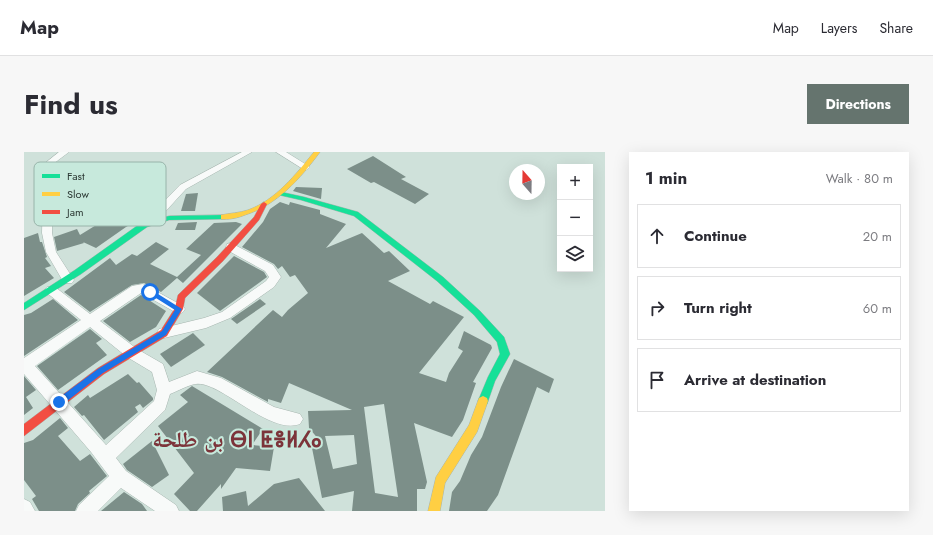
<!DOCTYPE html>
<html lang="en">
<head>
<meta charset="utf-8">
<style>
  :root { --surface:#fff; --page:#f7f7f7; --text:#2b2b33; --muted:#7c7c81; --line:#e1e1e2; --accent:#65746e }
  body { margin:0; font-family:Jost,"Noto Naskh Arabic","Noto Sans Tifinagh",sans-serif; background:var(--page); color:var(--text) }
  .controls { position:absolute; right:12px; top:12px; display:grid; overflow:hidden; border-radius:0px; box-shadow:0 4px 16px #0002 }
  .controls button { width:36px; height:36px; display:grid; place-items:center; padding:0; border:0; border-bottom:1px solid var(--line); background:var(--surface); color:var(--text); font:20px sans-serif }
  .compass { position:absolute; left:485px; top:12px; width:36px; height:36px; border-radius:50%; background:var(--surface); box-shadow:0 4px 16px #0002; rotate:340deg }
  .stop { position:absolute; width:12px; height:12px; margin:-9px; border:3px solid #1a73e8; border-radius:50%; background:#fff }
  .stop.end { background:#1a73e8; border-color:#fff; box-shadow:0 1px 4px #0008 }
  .list { margin:0; padding:0; list-style:none }
  h2 { display:flex; justify-content:space-between; align-items:center; height:52px; margin:0; padding:0 16px; font-size:17px }
  h2 small { font-size:13px; font-weight:400; color:var(--muted) }
  .list li { display:grid; grid-template-columns:26px 1fr auto; gap:12px; align-items:center; box-sizing:border-box; height:64px; margin:0 8px 8px; padding:0 8px; border:1px solid var(--line); border-radius:0px }
  .list b { display:block; font-size:15px; white-space:nowrap }
  .list em { font-size:13px; font-style:normal; color:var(--muted) }
  .icon { flex:none; width:22px; height:22px; fill:none; stroke:currentColor; stroke-width:2; stroke-linecap:round; stroke-linejoin:round }
  .map { position:relative; flex:none; width:581px; height:359px; overflow:hidden; border-radius:0px }
  header { display:flex; align-items:center; gap:24px; box-sizing:border-box; height:56px; padding:0 20px; background:var(--surface); border-bottom:1px solid var(--line) }
  header strong { font-size:19px }
  nav { display:flex; gap:22px; margin-inline-start:auto; font-size:14px }
  .intro { display:flex; align-items:center; justify-content:space-between; box-sizing:border-box; height:96px; padding:0 24px }
  h1 { margin:0; font-size:28px }
  .button { padding:10px 18px; border-radius:0px; background:var(--accent); color:#fff; font-size:14px; font-weight:700 }
  main { display:flex; gap:24px; padding:0 24px }
  aside { flex:1; background:var(--surface); border-radius:0px; box-shadow:0 4px 16px #0002 }
  .map>svg:first-child { display:block }
</style>
</head>
<body>
<header>
<strong>Map</strong>
<nav><a>Map</a><a>Layers</a><a>Share</a></nav>
</header>
<div class="intro"><h1>Find us</h1><a class="button">Directions</a></div>
<main>
<div class="map">
<svg width="581" height="359" viewBox="0 0 581 359">
  <rect width="100%" height="100%" fill="#cfe1da"/>
  <g fill="#7c8f89" fill-rule="evenodd">
    <polygon points="349,4 382,25 377,27 405,42 391,52 350,30 347,31 323,17"/>
    <polygon points="272,35 298,36 297,47 269,39"/>
    <polygon points="174,41 171,59 157,59 162,42"/>
    <polygon points="118,46 138,48 127,61 102,75 72,96 59,90 60,91 33,99 30,85 53,77 56,83 82,67 87,69 99,62 103,64"/>
    <path d="M256,50L265,53L266,50L296,58V62L322,72L302,96L338,81L360,101L365,99L386,119L364,129L406,152L409,149L440,165L395,221L422,230L425,221L439,199L434,196L440,179L467,193L468,196L449,230L452,231L439,268L428,285L390,271L403,330L401,337H393V359H328L330,339L298,346L287,291L296,289L285,276L284,259L328,258L265,231L257,251L244,247V250L198,225L183,220L249,158L258,165L264,158L284,141L271,123L266,125L258,114L254,117L250,112L218,95L239,70L246,57ZM360,252L374,345L351,341L340,255ZM330,283L333,312L309,317L301,284Z"/>
    <polygon points="173,70 171,78 151,78 154,71"/>
    <polygon points="212,70 218,72 159,131 153,126 137,140 120,131 108,133 66,160 40,140 86,106 92,113 108,102 113,104 132,90 145,97 126,112 153,125 177,103 162,97 190,71"/>
    <polygon points="14,81 16,90 18,90 23,105 21,106 27,114 21,116 30,126 0,144 0,86"/>
    <polygon points="210,104 240,120 243,125 196,159 173,141"/>
    <polygon points="117,143 142,159 132,175 106,190 79,169"/>
    <polygon points="29,147 54,168 0,204 0,163 7,161"/>
    <polygon points="236,147 242,152 213,172 207,167"/>
    <polygon points="66,177 78,187 72,191 83,203 34,238 13,214"/>
    <polygon points="169,181 181,193 147,215 136,202"/>
    <polygon points="490,207 530,227 525,241 513,235 474,343 463,359 425,359 428,340 436,329 447,303 458,285 477,235"/>
    <polygon points="104,222 113,231 115,230 129,246 129,248 119,256 116,252 111,255 114,260 80,288 60,263 58,264 50,255 64,243 66,246"/>
    <polygon points="0,224 12,238 2,245 9,256 0,263"/>
    <polygon points="168,234 239,277 228,293 250,295 246,319 212,316 197,337 197,332 173,359 166,359 150,342 170,321 134,274 164,250 156,243"/>
    <polygon points="36,266 44,276 34,284 56,309 66,302 83,324 65,339 66,341 54,352 51,359 15,359 8,347 12,344 0,328 0,291 9,288"/>
    <polygon points="128,289 145,323 128,335 103,318 99,312"/>
    <polygon points="275,326 301,359 199,359 198,345 222,339 224,354 250,332"/>
    <polygon points="100,340 118,352 123,359 77,359"/>
  </g>
  <g fill="none" stroke-linecap="round" stroke-linejoin="round">
    <g stroke="#a7b6b0" stroke-width="1">
      <g id="street">
        <polygon points="35,0 45,0 25,15 20,23 20,29 29,42 28,81 32,100 50,128 48,131 40,131 22,100 18,81 19,42 11,29 11,23 15,16"/>
        <polygon points="218,0 228,0 162,37 130,72 122,72 121,70 122,68 156,33"/>
        <polygon points="252,0 262,0 286,15 282,18 279,17"/>
        <polygon points="207,91 249,113 257,125 250,135 206,166 182,176 140,186 135,185 133,181 135,177 180,166 198,160 242,129 245,125 241,119 203,98 202,95 203,92"/>
        <path d="M119,132L159,154L161,157L159,160L155,162L151,160L117,141L76,169L113,197L139,212L145,230L173,219L197,226L250,255L276,262L279,267L276,272C246,284 195,228 172,232C164,233 154,239 146,242L141,258L92,306L102,319L152,353L155,359H131L97,336L74,359H52L55,353L85,324L67,300L0,222V206L57,168L23,141L21,138L23,135H31L66,162L108,134ZM66,175L103,205L128,220L133,238L130,249L82,293L11,214Z"/>
        <polygon points="0,347 6,350 11,359 0,359"/>
      </g>
    </g>
    <g stroke="#a7b6b0" stroke-width="1">
      <g id="fast">
        <polygon points="257,40 280,45 334,60 419,125 456,159 480,185 486,202 471,229 463,252 459,254 455,252 454,249 464,225 476,202 473,190 450,163 413,129 330,64 277,48 255,43 255,41"/>
        <polygon points="199,63 202,65 201,67 145,68 123,75 57,122 0,158 0,151 51,118 117,71 145,64"/>
      </g>
    </g>
    <g stroke="#a7b6b0" stroke-width="1">
      <g id="slow">
        <path d="M290,0H296C276,27 253,53 221,63C214,66 204,68 197,67V63C206,61 215,61 224,58C252,48 272,22 290,0Z"/>
        <polygon points="459,244 463,246 464,249 453,280 421,331 416,359 404,359 412,325 445,273 455,246"/>
      </g>
    </g>
    <g stroke="#a7b6b0" stroke-width="1">
      <polygon id="jam" points="240,50 243,52 235,68 199,109 161,146 159,157 143,184 80,222 0,284 0,272 74,216 137,178 151,156 154,143 193,105 230,65 237,52"/>
    </g>
    <use href="#street" fill="#f8faf9" fill-rule="evenodd"/>
    <use href="#fast" fill="#16e098" fill-rule="evenodd"/>
    <use href="#slow" fill="#ffcf43" fill-rule="evenodd"/>
    <use href="#jam" fill="#f24e42" fill-rule="evenodd"/>
  </g>
  <polygon fill="#1a73e8" points="126,137 158,157 142,183 79,221 38,253 32,253 32,248 74,217 138,179 151,158 124,141 123,140"/>
  <g text-anchor="middle" stroke-width="4" stroke-linejoin="round" paint-order="stroke">
    <g font-size="22" font-weight="bold" fill="#7c343a" stroke="#c7e9dc">
      <text x="213" y="295">بن طلحة ⴱⵏ ⵟⴻⵍⵃⴰ</text>
    </g>
  </g>
  <rect x="10" y="10" width="132" height="64" rx="6" fill="#c7e9dc" stroke="#98b4aa" stroke-width="1"/>
  <rect x="18" y="22" width="18" height="4" fill="#16e098"/>
  <rect x="18" y="40" width="18" height="4" fill="#ffcf43"/>
  <rect x="18" y="58" width="18" height="4" fill="#f24e42"/>
  <g font-size="11" fill="#2c3934">
    <text x="43" y="28">Fast</text>
    <text x="43" y="46">Slow</text>
    <text x="43" y="64">Jam</text>
  </g>
</svg>
<div class="controls">
<button>+</button>
<button>−</button>
<button><svg class="icon" aria-label="layers" viewBox="0 0 24 24"><path d="M12 4l9 5-9 5-9-5zM3 14l9 5 9-5"/></svg></button>
</div>
<svg class="compass" viewBox="-18 -18 36 36"><path d="M0-13l5 13h-10z" fill="#e53935"/><path d="M0 13l5-13h-10z" fill="#7c7c81"/></svg>
<div class="stop" style="left:126px;top:140px"></div>
<div class="stop end" style="left:35px;top:250px"></div>
</div>
<aside>
<h2>1 min<small>Walk · 80 m</small></h2>
<ul class="list">
<li><svg class="icon" aria-label="ahead" viewBox="0 0 24 24"><path d="M12 20V5M6 11l6-6 6 6"/></svg><div><b>Continue</b></div><em>20 m</em></li>
<li><svg class="icon" aria-label="right" viewBox="0 0 24 24"><path d="M7 20v-9h11M14 6l5 5-5 5"/></svg><div><b>Turn right</b></div><em>60 m</em></li>
<li><svg class="icon" aria-label="arrive" viewBox="0 0 24 24"><path d="M6 21V4h12l-3 4 3 4H6"/></svg><div><b>Arrive at destination</b></div></li>
</ul>
</aside>
</main>
</body>
</html>
